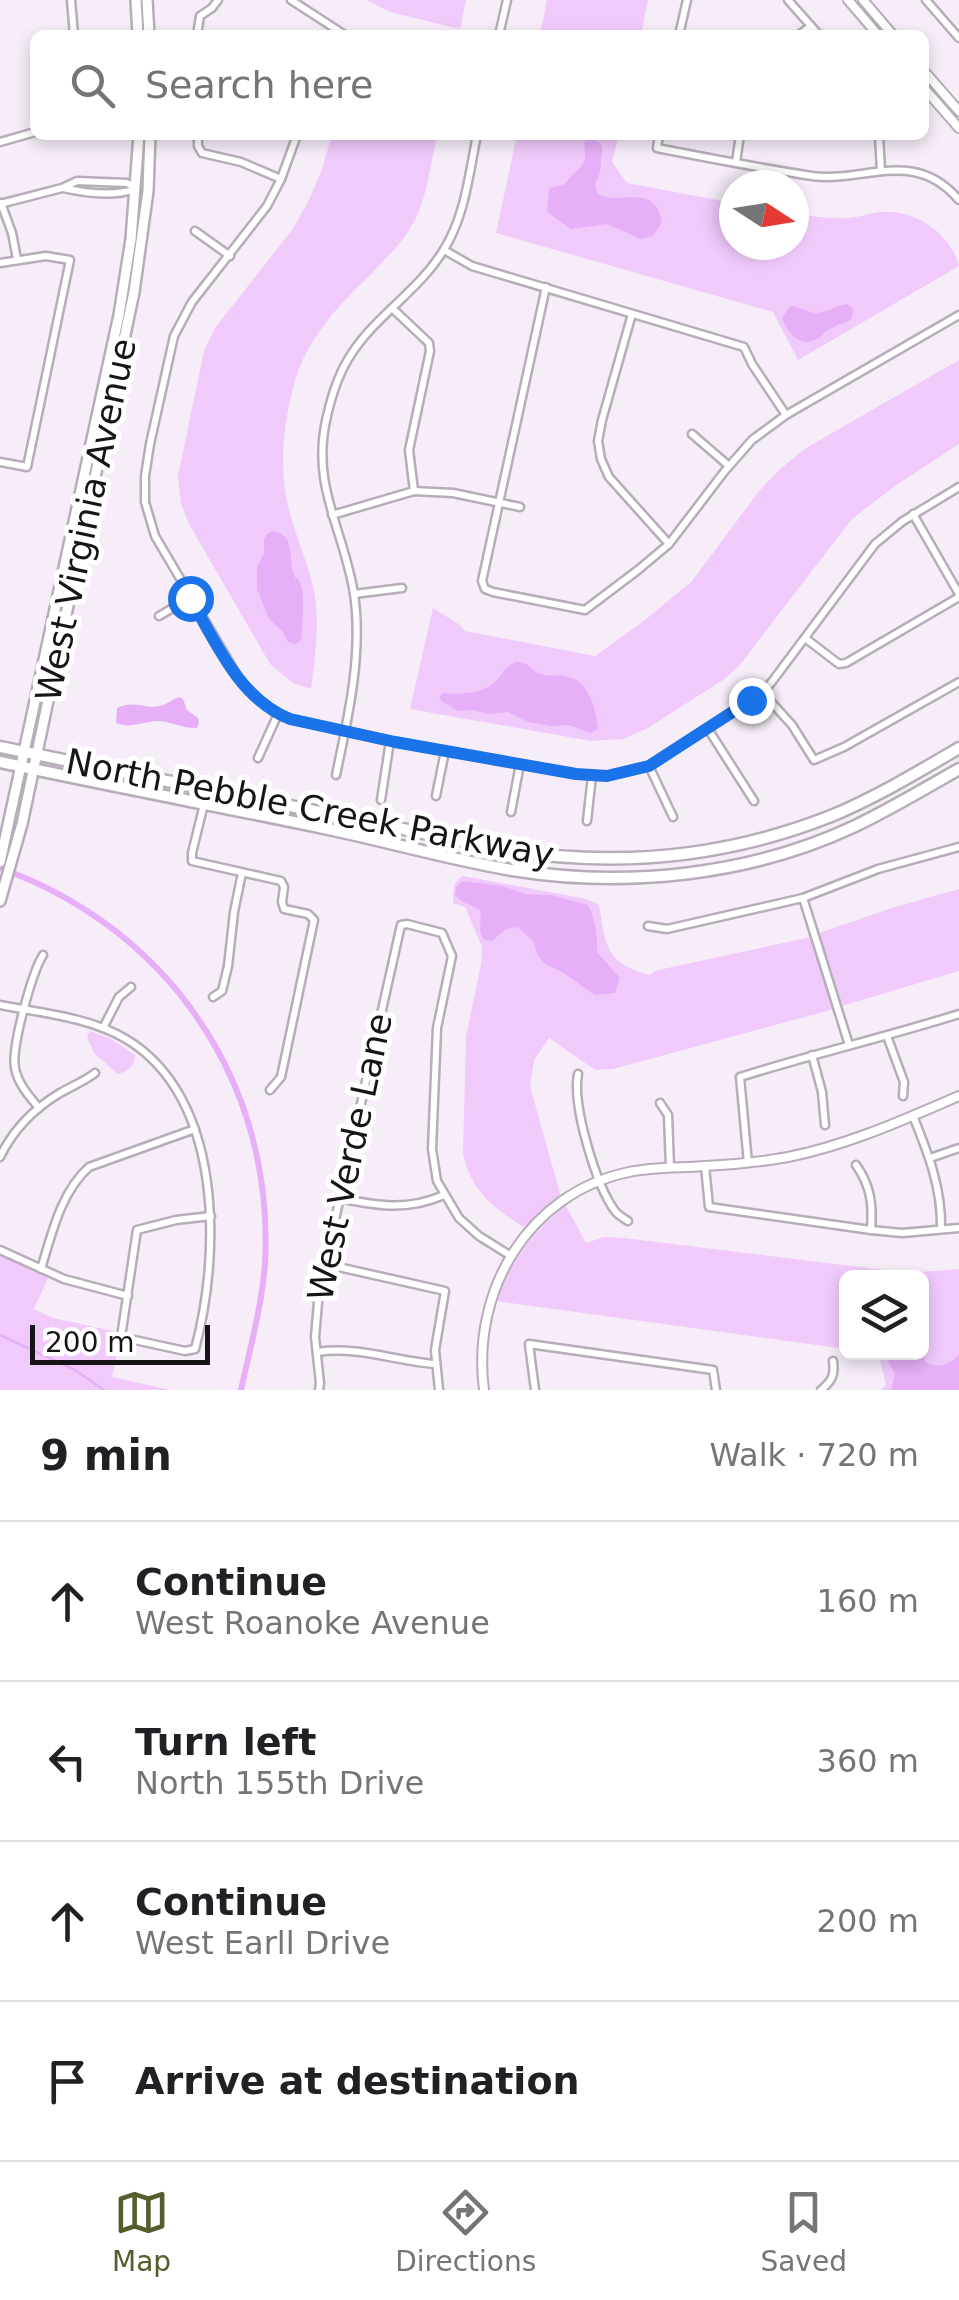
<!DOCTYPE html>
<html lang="en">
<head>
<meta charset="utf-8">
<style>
  :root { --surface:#fff; --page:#f2f2f2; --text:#202124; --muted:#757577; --line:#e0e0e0; --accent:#565c2a }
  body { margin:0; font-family:"DejaVu Sans",sans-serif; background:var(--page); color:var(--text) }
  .controls { position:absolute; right:30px; bottom:30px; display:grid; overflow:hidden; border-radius:15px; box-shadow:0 5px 15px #0003 }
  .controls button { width:90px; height:90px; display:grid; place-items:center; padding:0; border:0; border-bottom:2px solid var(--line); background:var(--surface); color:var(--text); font:50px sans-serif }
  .compass { position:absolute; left:719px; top:170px; width:90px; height:90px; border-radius:50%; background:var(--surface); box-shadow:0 5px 15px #0003; rotate:102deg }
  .scale { position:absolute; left:30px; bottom:25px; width:180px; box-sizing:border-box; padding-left:10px; border:5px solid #171418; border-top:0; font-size:28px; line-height:35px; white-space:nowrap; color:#171418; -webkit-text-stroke:8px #fff; paint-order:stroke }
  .stop { position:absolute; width:30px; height:30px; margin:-22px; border:8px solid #1a73e8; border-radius:50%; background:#fff }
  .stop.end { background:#1a73e8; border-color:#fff; box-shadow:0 2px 10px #0008 }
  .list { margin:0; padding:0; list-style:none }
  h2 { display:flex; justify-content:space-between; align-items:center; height:130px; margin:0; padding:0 40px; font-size:42px }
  h2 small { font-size:32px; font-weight:400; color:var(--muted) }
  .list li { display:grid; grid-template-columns:65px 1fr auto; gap:30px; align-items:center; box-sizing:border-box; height:160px; padding:0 40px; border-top:2px solid var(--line) }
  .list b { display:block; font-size:38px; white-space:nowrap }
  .list p { margin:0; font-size:32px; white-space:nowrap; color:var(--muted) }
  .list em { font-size:32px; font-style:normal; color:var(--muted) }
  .icon { flex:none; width:55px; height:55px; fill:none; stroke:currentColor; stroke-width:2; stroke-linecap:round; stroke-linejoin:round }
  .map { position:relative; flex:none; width:959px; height:1390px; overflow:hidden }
  .search { position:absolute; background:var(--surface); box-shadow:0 5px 15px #0003; left:30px; right:30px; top:30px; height:110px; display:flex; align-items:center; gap:25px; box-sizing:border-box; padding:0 35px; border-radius:15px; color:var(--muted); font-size:38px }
  .sheet { height:770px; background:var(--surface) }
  nav { display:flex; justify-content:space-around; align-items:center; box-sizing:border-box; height:140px; border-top:2px solid var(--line); background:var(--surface); font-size:28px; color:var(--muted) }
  nav a { display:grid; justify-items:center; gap:5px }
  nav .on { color:var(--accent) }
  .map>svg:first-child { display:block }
</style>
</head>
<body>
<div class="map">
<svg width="959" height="1390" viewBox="0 0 959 1390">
  <rect width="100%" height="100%" fill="#f6edf9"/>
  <g fill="#f1cafc">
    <polygon points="366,0 466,0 460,29 390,12"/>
    <polygon points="547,0 648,0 641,35 540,35"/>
    <path d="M332,135H437C430,166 427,203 409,230C398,248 383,261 369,276C336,308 304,342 293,388C283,428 279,470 289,510C296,537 308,563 314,590C320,622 315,658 311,689L293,683L270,664L189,524L181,504L178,476L204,351L215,328L292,230L307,204L321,172Z"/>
    <path d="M517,135H619L612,162L627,183L734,203V245H794V214C812,216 831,219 849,218C860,217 870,213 881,212C914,209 951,233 959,266L798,360L773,312L496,233Z"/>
    <polygon points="959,360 959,444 895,486 851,520 739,666 723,680 648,728 623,739 591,741 410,709 433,608 460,625 465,631 595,656 645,620 692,581 760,490 779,470 806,448"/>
    <path d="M463,876L587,899L599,905C606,946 605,963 650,975L654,971L811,937L834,1009L613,1069L595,1070L549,1038L534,1060L530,1086L561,1197L525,1228C494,1209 470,1190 463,1153L466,1037L481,964L482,947L465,907L453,903C453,892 453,881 463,876Z"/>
    <polygon points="959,889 959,971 842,1006 819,933 895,907"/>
    <path d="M90,1031L111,1039L135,1055C135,1066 127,1072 118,1074L94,1053L87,1037Z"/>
    <path d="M566,1206L586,1243L604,1237L624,1238L907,1273L959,1269V1390H881L886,1385L879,1355L871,1353L922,1352V1278H846V1349L496,1301C511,1262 532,1231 566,1206Z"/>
    <polygon points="0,1255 48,1278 34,1309 53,1318 113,1331 119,1345 112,1377 170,1390 0,1390"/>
  </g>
  <g fill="#e7aff8">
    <path d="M592,138C606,145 602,149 601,162C600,172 600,175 595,184L597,193C617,208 654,180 662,222L653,236L641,239L607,224L571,229L547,212L549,188L564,185C579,164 588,171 584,143L587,139Z"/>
    <path d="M847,304L853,309C853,326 844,320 832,328C822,333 828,331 819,338C801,349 788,334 782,318L790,306C799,306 805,311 814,313C825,314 836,305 847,304Z"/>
    <path d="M274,531C294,535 289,556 293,571C296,584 297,573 301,585C305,598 302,622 302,635L301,640L295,644L288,642L283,632L269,619L257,589V567L264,553V539L268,533Z"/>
    <path d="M516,662C532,662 531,673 544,675C552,677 560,674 569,677C591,683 596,712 598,729L590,733L569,725L551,726L528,722L508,712L488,714L473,710L458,711L441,701L440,696L443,693C460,695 486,694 498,679C505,671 505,667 516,662Z"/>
    <path d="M179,697L183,699L187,710L198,718L199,723L197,728C183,729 171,721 156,721C142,722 130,729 116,723L117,708C135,699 147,711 163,705C169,703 173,699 179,697Z"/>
    <path d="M463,881L502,886L526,894L551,895L588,905C595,918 598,936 597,952L620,978L615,993L595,995L562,972L545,964L538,956L533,941L518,927L506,929L492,941L485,940C475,931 484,920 479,909L461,901L455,895L456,887Z"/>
    <path d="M922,1348L925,1362C938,1369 951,1365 959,1354V1390H891L895,1374L884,1353L922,1352Z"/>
  </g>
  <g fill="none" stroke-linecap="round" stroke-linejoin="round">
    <polyline stroke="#e7aff8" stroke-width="2.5" points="0,1335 75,1370 104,1390"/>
    <path stroke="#e7aff8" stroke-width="6" d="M0,868C168,928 275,1083 265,1263C262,1306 250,1348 241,1390"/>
    <g stroke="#b6adb8" stroke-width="11">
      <g id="minor">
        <polyline points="71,0 74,35"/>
        <polyline points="291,0 345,35"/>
        <polyline points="788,0 819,35"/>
        <polyline points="926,0 959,38"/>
        <polyline points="197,35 200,16 212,8 218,0"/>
        <polyline points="499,35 507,0"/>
        <polyline points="679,35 687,0"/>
        <polyline points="799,35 811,26"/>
        <polyline points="198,135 198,146 202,153 241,162 281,179"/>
        <path d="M297,135L281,179L267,206L192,302L174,336L150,444L145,476V502L155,536L241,682C256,697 270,711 290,719L395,742L575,774L607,776L649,766L760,694L771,683L875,544L903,521L959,487"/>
        <path d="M659,135L657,148C708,158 760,168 812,176C865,183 914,147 959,200"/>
        <polyline points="879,135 881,171"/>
        <polyline points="0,142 35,132"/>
        <polyline points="736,162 740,135"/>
        <path d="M63,188C85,193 114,197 135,189"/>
        <polyline points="1,203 12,233 17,259"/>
        <polyline points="0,204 62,188 77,181 127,183 136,188"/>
        <polyline points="195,231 230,256"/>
        <polyline points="444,250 472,266 744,347 752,364 786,415"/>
        <polyline points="0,263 46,256 70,260 27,467 0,462"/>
        <polyline points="546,287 482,581 485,589 493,592 585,610 638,570 669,544 724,472 752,440 786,415 959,315"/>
        <polyline points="393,309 429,343 430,351 409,450 414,491"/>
        <polyline points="632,314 602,420 598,441 601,459 609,477 669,544"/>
        <polyline points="692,434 729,466"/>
        <polyline points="913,514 959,594"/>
        <polyline points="332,515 414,491 453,493 520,507"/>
        <polyline points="354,594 402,588"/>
        <polyline points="159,616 190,598"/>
        <polyline points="805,638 839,664 846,663 959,597"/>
        <polyline points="762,692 792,725 814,760 844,747 959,682"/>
        <polyline points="708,729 754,801"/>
        <polyline points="258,758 278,714"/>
        <polyline points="649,766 673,817"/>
        <path d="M336,775C348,718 363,653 354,594C344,529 310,486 327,416C332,394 339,372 352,353C377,315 419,290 443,251C465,217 469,174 477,135"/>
        <polyline points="436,796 445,751"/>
        <polyline points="381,800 390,741"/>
        <polyline points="204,804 192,853 192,861 281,881 284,887 282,902 284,909 308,914 314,920 281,1077 270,1090"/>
        <polyline points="511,812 520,764"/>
        <polyline points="587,821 592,776"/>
        <polyline points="803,898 849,1045"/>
        <polyline points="648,926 667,929 803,898 878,869 959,847"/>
        <polyline points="213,997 222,991 228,966 234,912 242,873"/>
        <path d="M0,1005C41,1013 89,1017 126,1039C223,1097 221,1253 195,1349L185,1351L121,1337L137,1230L176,1220L211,1216"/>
        <polyline points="103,1028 119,997 131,987"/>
        <polyline points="887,1036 904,1082 903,1096"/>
        <polyline points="812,1055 822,1092 825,1125"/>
        <path d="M578,1074C572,1106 596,1185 615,1211C618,1215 623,1218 628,1221"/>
        <polyline points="660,1103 668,1115 670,1167"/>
        <path d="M39,1108C29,1096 18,1084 15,1068C11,1047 32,973 43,955"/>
        <path d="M913,1116C928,1153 942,1188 941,1229"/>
        <path d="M0,1157C13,1130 35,1108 60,1093C72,1086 85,1081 95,1073"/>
        <polyline points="930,1158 959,1148"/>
        <path d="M748,1163L740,1077C813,1054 886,1037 959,1014"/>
        <path d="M856,1165C871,1186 873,1205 871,1230"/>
        <polyline points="705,1166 709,1207 871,1230 902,1233 959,1228"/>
        <path d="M340,1198C377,1206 408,1211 444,1195"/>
        <polyline points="0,1250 64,1279 128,1296"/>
        <polyline points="325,1264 445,1291 435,1350 439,1390"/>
        <path d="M41,1269C52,1233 61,1192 89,1167L195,1129"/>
        <path d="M318,1352C358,1346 395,1361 435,1364"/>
        <polyline points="319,1390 320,1383 315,1337 319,1291 401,925 407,924 442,933 452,956 437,1028 432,1149 437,1181 459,1218 479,1236 511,1256"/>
        <polyline points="535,1390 529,1344 713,1370 716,1390"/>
        <path d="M821,1390C832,1381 835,1375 833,1361"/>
      </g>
    </g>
    <g stroke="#b6adb8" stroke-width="12">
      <g id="tertiary">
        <polyline points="848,0 878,35"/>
        <polyline points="863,0 893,35"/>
        <polyline points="924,71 959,111"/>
        <polyline points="924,88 959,128"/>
        <path d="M484,1390C471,1291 528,1193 629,1172C654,1167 679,1168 705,1166C733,1165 760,1162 788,1157C848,1145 903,1120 959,1096"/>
      </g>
    </g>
    <g stroke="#b6adb8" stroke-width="14">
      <g id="secondary">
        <polyline points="136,0 138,35"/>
        <polyline points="147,0 149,35"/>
        <polyline points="0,862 119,315 131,239 139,135"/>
        <polyline points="0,901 22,824 134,292 148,191 150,135"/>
      </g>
    </g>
    <g stroke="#b6adb8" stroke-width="15">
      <g id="primary">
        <path d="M0,747L501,849C613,868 725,858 831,816C875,798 918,772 959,748"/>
        <path d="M0,762C106,785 213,805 319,827C383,840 447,859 512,870C625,888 748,876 853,827C889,810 924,789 959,769"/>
      </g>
    </g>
    <use href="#minor" stroke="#fff" stroke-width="6"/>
    <use href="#tertiary" stroke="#fff" stroke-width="8"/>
    <use href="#secondary" stroke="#fff" stroke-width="9"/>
    <use href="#primary" stroke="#fff" stroke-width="10"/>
  </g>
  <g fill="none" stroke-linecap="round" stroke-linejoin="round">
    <path stroke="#1a73e8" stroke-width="12" d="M190,598C216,642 239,699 290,719L395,742L576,774L607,776L649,766L751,700"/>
  </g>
  <g text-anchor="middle" stroke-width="10" stroke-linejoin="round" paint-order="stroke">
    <g font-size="35" fill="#171418" stroke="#fff">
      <text transform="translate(86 520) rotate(-78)" y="12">West Virginia Avenue</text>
      <text transform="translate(310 808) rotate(11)" y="12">North Pebble Creek Parkway</text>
      <text transform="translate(350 1157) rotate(-78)" y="12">West Verde Lane</text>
    </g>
  </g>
</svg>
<div class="controls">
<button><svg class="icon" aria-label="layers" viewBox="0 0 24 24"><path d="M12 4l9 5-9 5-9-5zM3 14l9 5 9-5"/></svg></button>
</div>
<svg class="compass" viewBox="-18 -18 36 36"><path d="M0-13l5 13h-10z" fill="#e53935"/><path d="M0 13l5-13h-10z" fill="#757577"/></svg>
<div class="scale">200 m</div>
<div class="stop" style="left:190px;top:598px"></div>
<div class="stop end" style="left:751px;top:700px"></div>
<div class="search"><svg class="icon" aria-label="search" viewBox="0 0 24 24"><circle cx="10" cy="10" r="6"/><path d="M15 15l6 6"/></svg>Search here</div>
</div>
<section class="sheet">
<h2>9 min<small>Walk · 720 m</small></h2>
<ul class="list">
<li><svg class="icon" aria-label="ahead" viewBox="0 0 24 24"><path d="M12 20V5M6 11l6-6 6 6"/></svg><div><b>Continue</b><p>West Roanoke Avenue</p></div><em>160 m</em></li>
<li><svg class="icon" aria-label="left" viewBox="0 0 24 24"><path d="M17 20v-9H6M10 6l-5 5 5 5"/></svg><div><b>Turn left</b><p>North 155th Drive</p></div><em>360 m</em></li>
<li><svg class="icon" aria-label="ahead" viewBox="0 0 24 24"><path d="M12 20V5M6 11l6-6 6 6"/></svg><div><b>Continue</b><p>West Earll Drive</p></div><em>200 m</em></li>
<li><svg class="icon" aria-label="arrive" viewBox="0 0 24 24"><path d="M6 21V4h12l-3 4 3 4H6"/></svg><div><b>Arrive at destination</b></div></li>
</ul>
</section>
<nav>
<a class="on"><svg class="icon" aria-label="map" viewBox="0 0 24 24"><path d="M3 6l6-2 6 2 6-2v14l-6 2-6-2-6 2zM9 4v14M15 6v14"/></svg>Map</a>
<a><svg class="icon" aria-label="directions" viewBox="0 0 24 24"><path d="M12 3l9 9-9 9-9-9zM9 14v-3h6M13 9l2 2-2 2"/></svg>Directions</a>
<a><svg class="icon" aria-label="saved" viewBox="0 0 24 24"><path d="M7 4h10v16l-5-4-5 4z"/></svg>Saved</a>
</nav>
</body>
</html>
